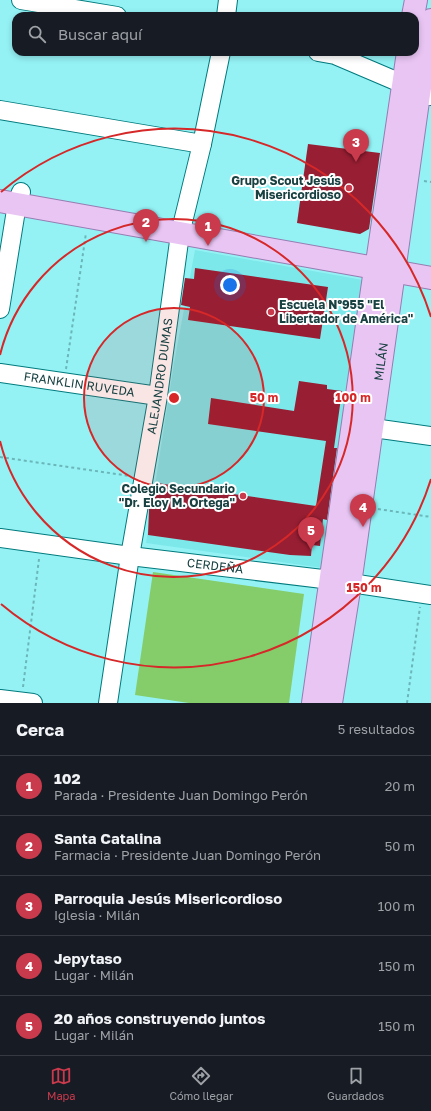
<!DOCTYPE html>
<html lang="es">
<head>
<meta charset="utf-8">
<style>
  :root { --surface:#171b24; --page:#242831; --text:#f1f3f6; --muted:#9ea1a6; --line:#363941; --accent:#ca3a4d }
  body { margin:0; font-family:"Golos Text",sans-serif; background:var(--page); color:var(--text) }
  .you { position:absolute; left:230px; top:285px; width:14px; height:14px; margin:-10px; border:3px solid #fff; border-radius:50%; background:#1a73e8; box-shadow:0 0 0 6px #1a73e833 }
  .badge { display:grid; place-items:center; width:26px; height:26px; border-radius:50%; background:var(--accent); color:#fff; font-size:13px; font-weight:700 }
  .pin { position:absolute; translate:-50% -33px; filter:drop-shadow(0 1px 2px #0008) }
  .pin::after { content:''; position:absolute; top:21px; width:14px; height:12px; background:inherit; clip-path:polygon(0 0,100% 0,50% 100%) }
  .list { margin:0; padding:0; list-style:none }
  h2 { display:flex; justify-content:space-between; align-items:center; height:52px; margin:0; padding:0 16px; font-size:17px }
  h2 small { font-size:13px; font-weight:400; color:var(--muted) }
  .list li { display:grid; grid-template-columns:26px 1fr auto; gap:12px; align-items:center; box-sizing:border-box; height:60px; padding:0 16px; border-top:1px solid var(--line) }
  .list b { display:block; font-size:15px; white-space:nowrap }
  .list p { margin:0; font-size:13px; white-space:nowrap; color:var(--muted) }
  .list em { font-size:13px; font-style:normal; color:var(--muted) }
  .icon { flex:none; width:22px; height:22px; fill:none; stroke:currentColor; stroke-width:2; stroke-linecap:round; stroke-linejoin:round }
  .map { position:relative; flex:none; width:431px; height:703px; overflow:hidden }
  .search { position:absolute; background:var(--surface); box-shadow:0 2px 6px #0003; left:12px; right:12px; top:12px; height:44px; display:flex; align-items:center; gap:10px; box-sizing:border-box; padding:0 14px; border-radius:12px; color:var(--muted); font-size:15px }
  .sheet { height:352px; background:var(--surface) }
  nav { display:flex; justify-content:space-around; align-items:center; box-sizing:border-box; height:56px; border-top:1px solid var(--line); background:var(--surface); font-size:11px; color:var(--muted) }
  nav a { display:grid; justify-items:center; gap:2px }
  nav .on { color:var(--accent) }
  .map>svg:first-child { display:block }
</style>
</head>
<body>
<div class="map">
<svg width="431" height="703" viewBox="0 0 431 703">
  <rect width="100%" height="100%" fill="#94f2f5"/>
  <polygon fill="#7ce8ea" points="195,250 363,280 323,568 146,543 174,363"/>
  <polygon fill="#85cd6a" points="153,572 304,594 289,703 189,703 135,695"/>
  <g fill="#981e33">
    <polygon points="308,144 380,153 369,229 360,234 297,223"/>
    <polygon points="195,268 328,287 320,339 188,320 190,307 181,305 185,278 194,279"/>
    <polygon points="299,381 327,385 327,389 342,391 334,448 337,448 327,520 323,519 320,546 312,545 311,556 290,555 148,535 149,509 157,483 316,506 326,441 208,424 211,398 294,411"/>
  </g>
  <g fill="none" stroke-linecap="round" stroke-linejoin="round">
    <g stroke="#007a7d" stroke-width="20">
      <g id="minor">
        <polyline points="21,0 117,16"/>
        <polyline points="226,16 228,0"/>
        <polyline points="318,52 335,55 403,84 419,94 431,96"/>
        <polyline points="0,110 202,144"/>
        <polyline points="0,309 17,204 21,192"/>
        <path id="s1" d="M0,373L158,396"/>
        <polyline points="359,426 431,436"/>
        <path id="s2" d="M0,538L130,556L331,580L431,595"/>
        <polyline points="0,699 33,703"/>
        <path id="s3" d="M108,703L130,556L158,396L180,234L202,144L221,52"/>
      </g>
    </g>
    <g stroke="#967db1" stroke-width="24">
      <g id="major">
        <polyline points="413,16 416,0"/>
        <polyline points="0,201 431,278"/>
        <polyline points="313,703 375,269 378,256 408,52"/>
        <path id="s4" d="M331,703L350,584L419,94L431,20"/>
      </g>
    </g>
    <g stroke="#6bb6b9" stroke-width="2" stroke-dasharray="3 3" stroke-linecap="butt">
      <polyline points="424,181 431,182"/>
      <polyline points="66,369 86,233"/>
      <polyline points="0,457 130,476"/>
      <polyline points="378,509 431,517"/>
      <polyline points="23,687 39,559"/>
      <polyline points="407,703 420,607"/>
    </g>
    <use href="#minor" stroke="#fff" stroke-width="18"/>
    <use href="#major" stroke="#e9c5f4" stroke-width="22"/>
  </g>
  <circle cx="174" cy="398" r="90" fill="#d62828" fill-opacity=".12"/>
  <g fill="none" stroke="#d62828" stroke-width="2">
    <circle cx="174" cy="398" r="90"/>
    <path d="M0 355A179 179 0 1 1 0 441"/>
    <path d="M431 479A269 269 0 0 1 1 604M1 192A269 269 0 0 1 431 317"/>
  </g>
  <g fill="#ca3a4d" stroke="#fff" stroke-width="1.5">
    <circle cx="349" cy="188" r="4"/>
    <circle cx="271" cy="312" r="4"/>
    <circle cx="243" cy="496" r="4"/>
  </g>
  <g text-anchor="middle" stroke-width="4" stroke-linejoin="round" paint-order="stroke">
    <g font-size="12" font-weight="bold" fill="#194142" stroke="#fff" text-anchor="end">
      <text x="341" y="185">Grupo Scout Jesús<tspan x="341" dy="14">Misericordioso</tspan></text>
      <text x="279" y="309" text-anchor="start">Escuela Nº955 "El<tspan x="279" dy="14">Libertador de América"</tspan></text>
      <text x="235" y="493">Colegio Secundario<tspan x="235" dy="14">"Dr. Eloy M. Ortega"</tspan></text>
    </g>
    <g font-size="12" fill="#194142" stroke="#fff">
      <text dy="4" stroke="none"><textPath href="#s4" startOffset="345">MILÁN</textPath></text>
      <text dy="4" stroke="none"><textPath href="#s3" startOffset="331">ALEJANDRO DUMAS</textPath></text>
      <text dy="4" stroke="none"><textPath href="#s1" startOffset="80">FRANKLIN RUVEDA</textPath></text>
      <text dy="4" stroke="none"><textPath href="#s2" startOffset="217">CERDEÑA</textPath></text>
    </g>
  </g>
  <circle cx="174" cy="398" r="6" fill="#d62828" stroke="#fff" stroke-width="2"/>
  <g font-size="12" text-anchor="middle" font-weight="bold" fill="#d62828" stroke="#fff" stroke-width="4" stroke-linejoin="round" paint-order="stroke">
    <text x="264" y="402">50 m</text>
    <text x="353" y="402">100 m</text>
    <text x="364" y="592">150 m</text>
  </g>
</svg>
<div class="you"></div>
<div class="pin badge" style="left:208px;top:246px">1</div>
<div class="pin badge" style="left:146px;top:242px">2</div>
<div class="pin badge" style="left:356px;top:162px">3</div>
<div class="pin badge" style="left:363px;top:527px">4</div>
<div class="pin badge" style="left:311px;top:550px">5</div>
<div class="search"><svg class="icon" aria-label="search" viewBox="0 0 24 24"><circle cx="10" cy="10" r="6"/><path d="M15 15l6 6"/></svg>Buscar aquí</div>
</div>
<section class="sheet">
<h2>Cerca<small>5 resultados</small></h2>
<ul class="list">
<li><span class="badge">1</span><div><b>102</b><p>Parada · Presidente Juan Domingo Perón</p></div><em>20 m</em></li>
<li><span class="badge">2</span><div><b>Santa Catalina</b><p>Farmacia · Presidente Juan Domingo Perón</p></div><em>50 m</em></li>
<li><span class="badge">3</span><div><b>Parroquia Jesús Misericordioso</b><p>Iglesia · Milán</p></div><em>100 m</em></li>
<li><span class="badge">4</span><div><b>Jepytaso</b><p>Lugar · Milán</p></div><em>150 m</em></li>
<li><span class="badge">5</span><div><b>20 años construyendo juntos</b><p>Lugar · Milán</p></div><em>150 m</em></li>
</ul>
</section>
<nav>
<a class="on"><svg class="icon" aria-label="map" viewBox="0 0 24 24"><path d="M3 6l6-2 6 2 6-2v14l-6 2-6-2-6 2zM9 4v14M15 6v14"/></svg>Mapa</a>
<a><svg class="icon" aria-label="directions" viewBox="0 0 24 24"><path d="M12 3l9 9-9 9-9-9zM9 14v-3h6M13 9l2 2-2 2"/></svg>Cómo llegar</a>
<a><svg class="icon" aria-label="saved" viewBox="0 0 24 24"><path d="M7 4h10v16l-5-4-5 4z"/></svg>Guardados</a>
</nav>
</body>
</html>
